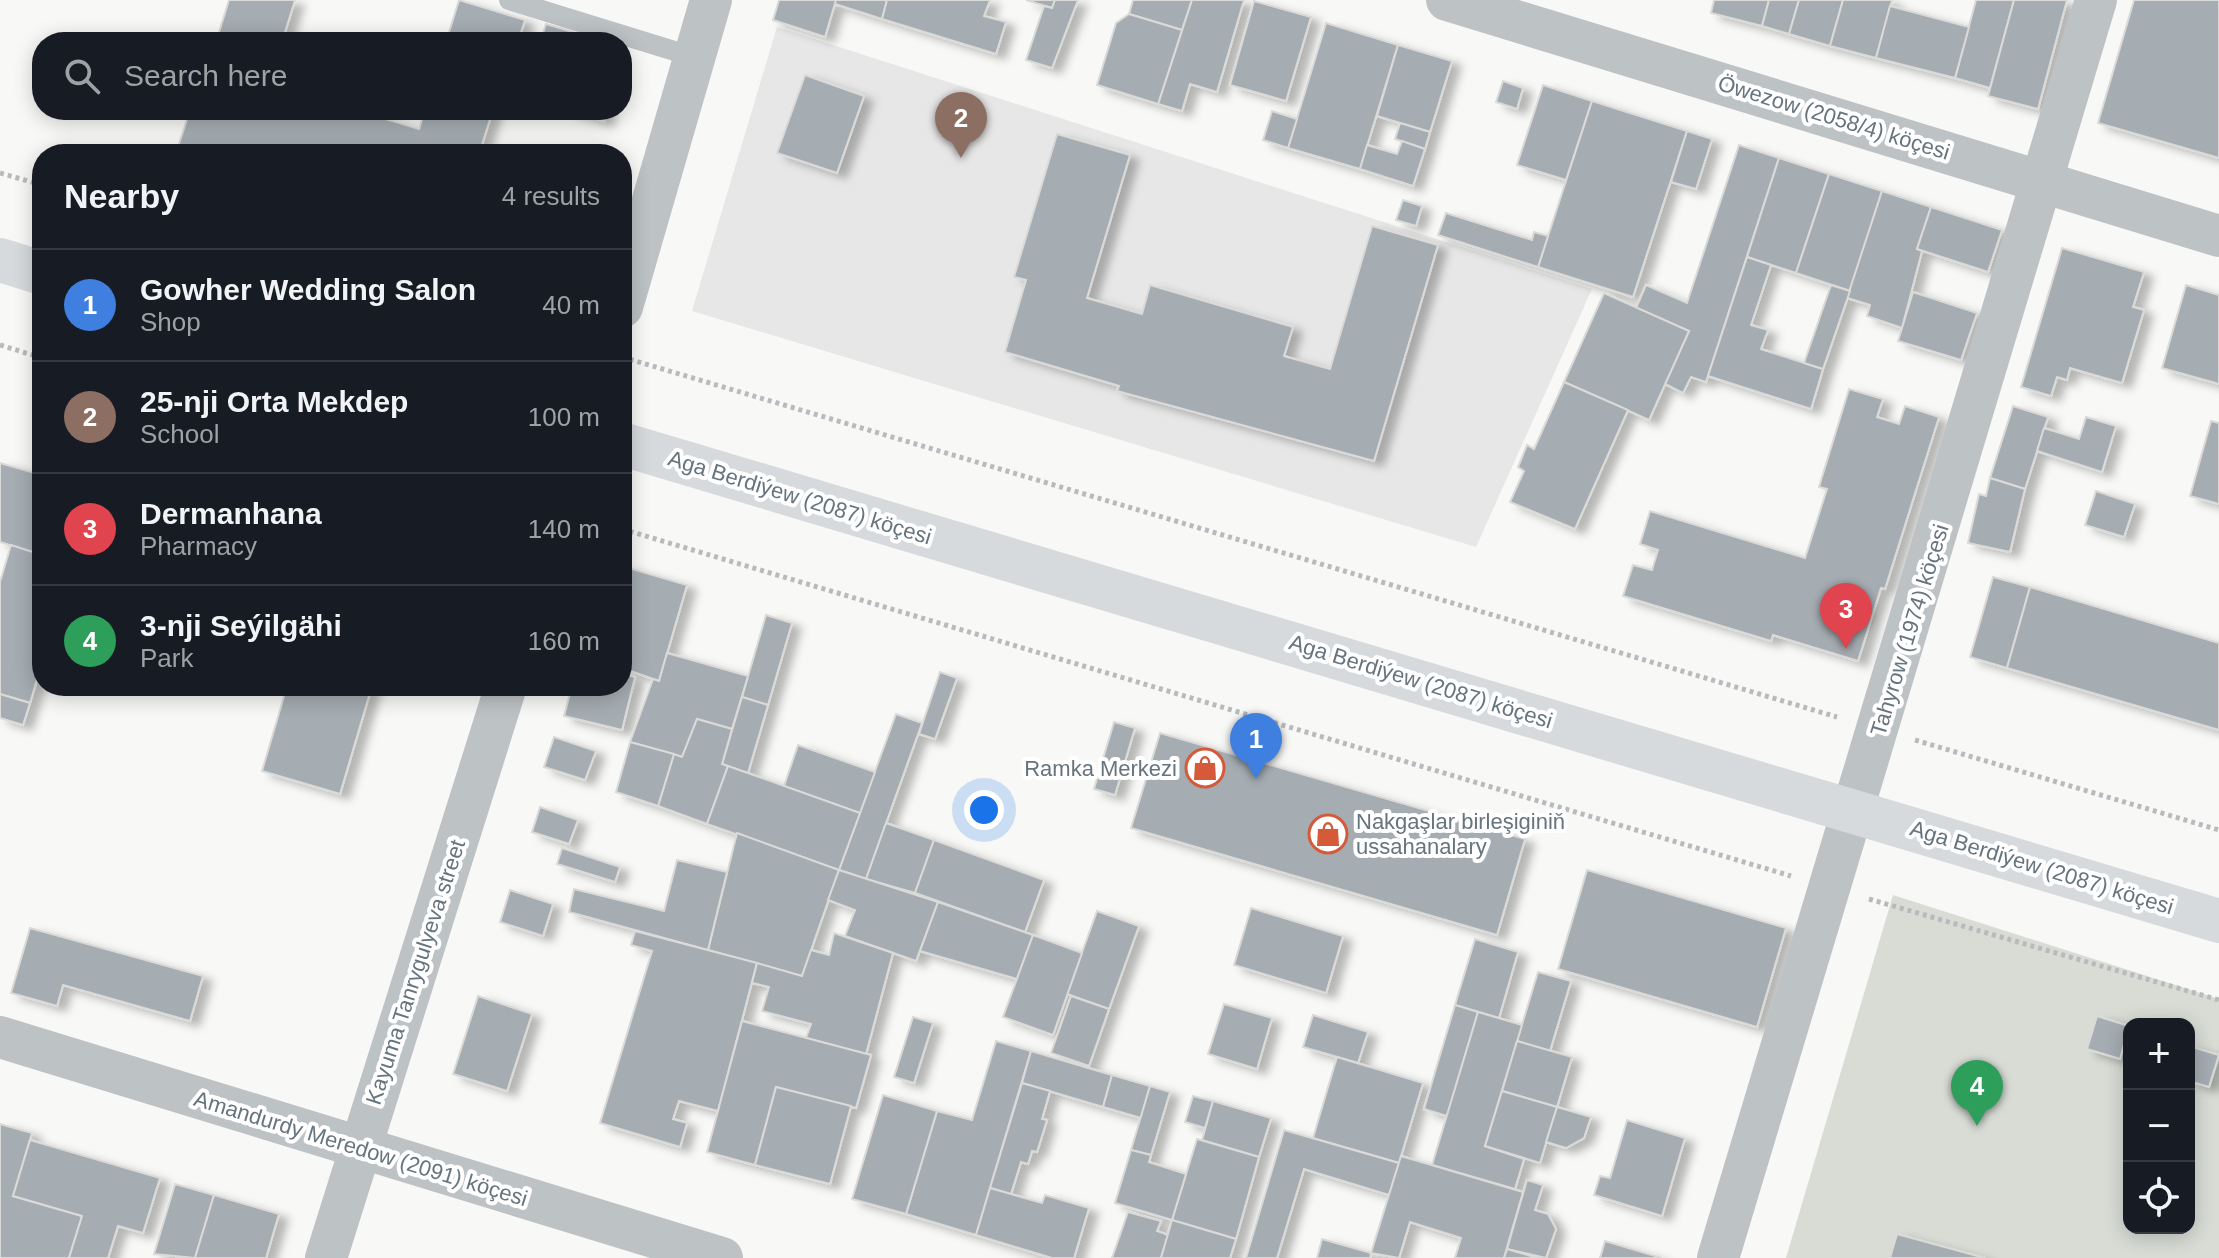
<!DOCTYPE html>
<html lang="en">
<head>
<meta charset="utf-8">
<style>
  :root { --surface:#171b24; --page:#20242c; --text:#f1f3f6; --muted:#9ea1a6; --line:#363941; --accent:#ea580c }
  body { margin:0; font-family:Helvetica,sans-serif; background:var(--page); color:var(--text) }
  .controls { position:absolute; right:24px; bottom:24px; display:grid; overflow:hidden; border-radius:16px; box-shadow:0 4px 20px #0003 }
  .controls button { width:72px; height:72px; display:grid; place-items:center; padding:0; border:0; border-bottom:2px solid var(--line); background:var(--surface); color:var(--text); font:40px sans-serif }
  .you { position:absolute; left:984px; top:810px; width:28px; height:28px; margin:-20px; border:6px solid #fff; border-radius:50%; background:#1a73e8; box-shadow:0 0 0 12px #1a73e833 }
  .badge { display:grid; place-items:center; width:52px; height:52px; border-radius:50%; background:var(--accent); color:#fff; font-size:26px; font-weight:700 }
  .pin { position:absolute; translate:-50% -66px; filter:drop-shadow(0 2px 4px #0008) }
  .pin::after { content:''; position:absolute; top:42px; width:28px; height:24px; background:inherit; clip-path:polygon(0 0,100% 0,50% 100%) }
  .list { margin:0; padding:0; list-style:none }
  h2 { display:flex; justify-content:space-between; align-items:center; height:104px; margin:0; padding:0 32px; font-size:34px }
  h2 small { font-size:26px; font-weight:400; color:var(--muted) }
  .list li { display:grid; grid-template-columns:52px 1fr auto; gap:24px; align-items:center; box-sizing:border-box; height:112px; padding:0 32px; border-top:2px solid var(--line) }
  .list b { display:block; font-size:30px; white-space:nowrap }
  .list p { margin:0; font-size:26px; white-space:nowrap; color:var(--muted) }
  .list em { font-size:26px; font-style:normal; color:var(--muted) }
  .icon { flex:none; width:44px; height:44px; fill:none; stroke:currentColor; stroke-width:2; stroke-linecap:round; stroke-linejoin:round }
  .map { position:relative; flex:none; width:2219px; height:1258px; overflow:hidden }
  .search { position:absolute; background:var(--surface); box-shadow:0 4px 20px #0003; left:32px; top:32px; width:600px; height:88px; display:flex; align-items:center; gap:20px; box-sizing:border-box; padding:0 28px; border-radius:32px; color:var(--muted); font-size:30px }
  .panel { position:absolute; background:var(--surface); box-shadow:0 4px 20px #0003; left:32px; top:144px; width:600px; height:552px; border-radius:32px }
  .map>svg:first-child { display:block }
</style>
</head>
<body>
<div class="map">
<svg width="2219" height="1258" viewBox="0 0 2219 1258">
  <defs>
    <filter id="shadow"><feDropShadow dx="9" dy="5" stdDeviation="4" flood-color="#0004"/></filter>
  </defs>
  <rect width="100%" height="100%" fill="#f8f8f6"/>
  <polygon fill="#e6e7e6" points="777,27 1592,289 1476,547 692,311"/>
  <path fill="#d8dcd5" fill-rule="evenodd" d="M1893,895L2219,999V1258H1786ZM2129,1024H2189V1228H2129Z"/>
  <g fill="#a5adb2" stroke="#dadad8" stroke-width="2" filter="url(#shadow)">
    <polygon points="229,0 295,0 282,42 216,42"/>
    <polygon points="459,0 525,20 518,42 446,42"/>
    <polygon points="779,0 836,0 825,37 773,20"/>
    <polygon points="836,0 887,0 882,19 835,4"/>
    <polygon points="887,0 990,0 984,16 1006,22 996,54 882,19"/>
    <polygon points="1026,0 1055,0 1052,8"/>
    <polygon points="1055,0 1078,0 1052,68 1026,60 1044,6 1052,8"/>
    <polygon points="1133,0 1192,0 1182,30 1129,14"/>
    <polygon points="1192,0 1244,0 1217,92 1190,84 1182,111 1158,104"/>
    <polygon points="1714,0 1769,0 1762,26 1711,13"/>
    <polygon points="1769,0 1799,0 1789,34 1762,26"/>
    <polygon points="1799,0 1843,0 1830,46 1789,34"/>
    <polygon points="1843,0 1892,0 1876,58 1830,46"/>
    <polygon points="1976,0 2014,0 1990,88 1955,78"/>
    <polygon points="2014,0 2067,0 2038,109 1988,96"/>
    <polygon points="2134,0 2219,0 2219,158 2098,123"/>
    <polygon points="1254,1 1311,17 1286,101 1230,85"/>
    <polygon points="1890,6 1969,27 1955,78 1876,58"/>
    <polygon points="1129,14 1182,30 1158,104 1097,85 1116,23"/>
    <polygon points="1326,23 1398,45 1360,169 1288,148"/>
    <polygon points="546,24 605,42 540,42"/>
    <polygon points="1398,45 1452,61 1430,132 1377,116"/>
    <polygon points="805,75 864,96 837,173 777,153"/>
    <polygon points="1503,81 1523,88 1517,109 1496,102"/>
    <polygon points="1543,85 1592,101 1566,180 1517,165"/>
    <polygon points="1592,101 1687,131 1633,297 1538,267"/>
    <polygon points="190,110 356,110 419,129 425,110 493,110 479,154 189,154 177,150"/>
    <polygon points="566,110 607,110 604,121"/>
    <polygon points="1272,111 1297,119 1288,148 1263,140"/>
    <polygon points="1400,123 1430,132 1425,149 1395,139"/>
    <polygon points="1687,131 1712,139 1696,189 1671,182"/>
    <polygon points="1057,134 1130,155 1087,298 1142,314 1150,285 1293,327 1284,356 1330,369 1372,226 1438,245 1374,461 1117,391 1119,386 1005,352 1026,280 1014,277"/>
    <polygon points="1402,141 1425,149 1413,186 1360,169 1367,145 1397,154"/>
    <polygon points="1739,145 1779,158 1706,382 1691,377 1683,393 1665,384 1689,331 1636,308 1646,285 1687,303"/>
    <polygon points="1779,158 1829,174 1796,273 1747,257"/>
    <polygon points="1829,174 1882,191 1850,291 1796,273"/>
    <polygon points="1882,191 1931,207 1917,249 1922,251 1902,328 1867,316 1870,305 1847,298"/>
    <polygon points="1403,200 1422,206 1416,226 1396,220"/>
    <polygon points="1931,207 2002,230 1988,272 1917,249"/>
    <polygon points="1446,213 1532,240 1534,232 1548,236 1538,267 1438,235"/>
    <polygon points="2062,248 2144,272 2133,307 2144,310 2122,383 2070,368 2067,380 2057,377 2051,396 2021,387"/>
    <polygon points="1747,257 1771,265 1751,325 1768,330 1761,349 1823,369 1811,409 1708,376"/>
    <polygon points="1831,285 1850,291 1823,369 1804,363"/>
    <polygon points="2186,285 2219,295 2219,384 2162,368"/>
    <polygon points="1913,292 1977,313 1961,360 1898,341"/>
    <polygon points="1604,293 1689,331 1649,420 1564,382"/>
    <polygon points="1564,382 1628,410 1575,529 1510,502 1524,471 1518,467 1527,445 1534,449"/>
    <polygon points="1849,389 1883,399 1877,417 1899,424 1905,406 1939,417 1885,589 1881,588 1858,661 1773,635 1771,641 1623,596 1633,565 1652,570 1658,550 1640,544 1650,511 1805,558 1827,489 1819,487"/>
    <polygon points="2013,406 2048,417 2025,489 1990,478"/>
    <polygon points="2086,417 2116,426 2102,472 2037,451 2044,428 2079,439"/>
    <polygon points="2211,421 2219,423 2219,504 2190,496"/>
    <polygon points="0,463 42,475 42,555 0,542"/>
    <polygon points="1990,478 2025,489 2010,552 1968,543 1979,494 1986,496"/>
    <polygon points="2096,491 2135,504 2124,537 2085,525"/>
    <polygon points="11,545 42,555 42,663 30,703 0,694 0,582"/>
    <polygon points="622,566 687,585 659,681 622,668"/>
    <polygon points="1993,577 2030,587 2007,668 1970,657"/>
    <polygon points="2030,587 2219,643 2219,730 2007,668"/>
    <polygon points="766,615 792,623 768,705 742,697"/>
    <polygon points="667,653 748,676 732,729 697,719 682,757 630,742 653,679 659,681"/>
    <polygon points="940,672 957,678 935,739 919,734"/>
    <polygon points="622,674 635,677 622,730 564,716 572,686 622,686"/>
    <polygon points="287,686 372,686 340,794 262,771"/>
    <polygon points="0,694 30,703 23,725 0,718"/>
    <polygon points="742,697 768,705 748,773 722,764"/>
    <polygon points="896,714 922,723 866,879 839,870"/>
    <polygon points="697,719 732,729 722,764 728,766 707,824 658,806 674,754 682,757"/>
    <polygon points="1114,722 1135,728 1115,795 1094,789"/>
    <polygon points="1160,733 1525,839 1497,935 1131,828"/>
    <polygon points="554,737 596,751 585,780 544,767"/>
    <polygon points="630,742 674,754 658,806 616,792"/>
    <polygon points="798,745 875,772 860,813 784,786"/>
    <polygon points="728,766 860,813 839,870 707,824"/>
    <polygon points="540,807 578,820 569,844 532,832"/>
    <polygon points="886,823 934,840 915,893 866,879"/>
    <polygon points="737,833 839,870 802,976 708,950"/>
    <polygon points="934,840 1044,880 1025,932 915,893"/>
    <polygon points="562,848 620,867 615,882 557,864"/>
    <polygon points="677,860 727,872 708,950 569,912 574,889 664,911"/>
    <polygon points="839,870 938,902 916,961 845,936 855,910 828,900"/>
    <polygon points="1587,870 1786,928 1757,1027 1558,969"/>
    <polygon points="510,890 553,904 543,936 500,922"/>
    <polygon points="938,902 1033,935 1017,979 920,951"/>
    <polygon points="1251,908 1343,936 1326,993 1234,965"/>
    <polygon points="1097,911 1139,926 1109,1009 1067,994"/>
    <polygon points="30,928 203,976 190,1021 63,985 57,1006 11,993"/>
    <polygon points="635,931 757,963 718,1111 679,1101 673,1119 687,1123 680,1147 600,1123 652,951 631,945"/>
    <polygon points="834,933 893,953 866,1054 806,1038 811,1024 762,1011 769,987 752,983 757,963 802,976 811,950 829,955"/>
    <polygon points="1033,935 1082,953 1053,1035 1003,1017"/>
    <polygon points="1475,939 1518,952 1499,1018 1455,1005"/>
    <polygon points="1538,972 1571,981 1550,1051 1517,1041"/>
    <polygon points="478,996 532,1014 507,1091 453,1074"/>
    <polygon points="1071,996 1109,1009 1089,1066 1051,1053"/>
    <polygon points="1224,1004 1272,1018 1257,1069 1208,1054"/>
    <polygon points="1455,1005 1478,1012 1447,1116 1424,1109"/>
    <polygon points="1478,1012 1522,1025 1485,1146 1524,1159 1515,1189 1432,1165"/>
    <polygon points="1313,1015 1368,1032 1358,1063 1303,1047"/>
    <polygon points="2097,1016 2129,1026 2120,1059 2087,1049"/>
    <polygon points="913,1017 933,1023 914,1083 894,1077"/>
    <polygon points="742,1021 871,1055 856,1108 776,1087 755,1165 707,1152"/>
    <polygon points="996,1041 1031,1051 976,1235 906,1214 937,1111 972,1120"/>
    <polygon points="1517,1041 1572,1057 1557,1107 1502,1091"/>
    <polygon points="2189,1046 2219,1055 2209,1087 2189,1081"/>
    <polygon points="1031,1051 1112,1075 1103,1107 1022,1083"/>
    <polygon points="1337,1057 1423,1083 1399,1163 1313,1138"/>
    <polygon points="1112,1075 1150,1086 1141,1118 1103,1107"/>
    <polygon points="1022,1083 1050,1091 1042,1119 1047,1120 1037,1152 1032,1151 1028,1164 1021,1162 1011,1194 990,1188"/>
    <polygon points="1150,1086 1170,1092 1151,1155 1131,1150"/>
    <polygon points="776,1087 851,1106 830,1184 755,1165"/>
    <polygon points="1502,1091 1557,1107 1540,1163 1485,1146"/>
    <polygon points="883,1095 937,1111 906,1214 852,1199"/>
    <polygon points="1193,1096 1213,1101 1205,1128 1185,1122"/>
    <polygon points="1213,1101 1271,1118 1259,1157 1202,1140"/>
    <polygon points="1557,1107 1591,1117 1584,1138 1566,1148 1546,1142"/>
    <polygon points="1627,1120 1685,1138 1662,1216 1594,1195 1600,1176 1610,1178"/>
    <polygon points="0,1124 32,1133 13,1196 82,1216 69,1258 0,1258"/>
    <polygon points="1284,1130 1399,1163 1389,1195 1304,1169 1277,1258 1246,1258"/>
    <polygon points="1197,1139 1259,1157 1236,1239 1172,1220"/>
    <polygon points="30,1140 160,1178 143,1233 118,1226 108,1258 69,1258 82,1216 13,1196"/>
    <polygon points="1131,1150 1151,1155 1149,1162 1186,1174 1172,1220 1115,1203"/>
    <polygon points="1401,1156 1523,1192 1504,1258 1455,1258 1461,1238 1410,1222 1399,1258 1371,1253"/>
    <polygon points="1527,1180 1543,1185 1535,1210 1548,1214 1556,1229 1546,1258 1507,1249"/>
    <polygon points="175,1184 214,1195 195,1258 154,1254"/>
    <polygon points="990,1188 1042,1203 1045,1195 1089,1208 1074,1258 1052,1258 976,1235"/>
    <polygon points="214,1195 279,1214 266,1258 195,1258"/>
    <polygon points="1128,1212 1161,1221 1157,1231 1168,1235 1161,1258 1112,1258"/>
    <polygon points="1172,1220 1236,1239 1230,1258 1161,1258"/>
    <polygon points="1897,1234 1985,1258 1890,1258"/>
    <polygon points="1322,1239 1371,1253 1370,1258 1317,1258"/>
    <polygon points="1605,1241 1662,1258 1600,1258"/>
    <polygon points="1507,1249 1538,1258 1504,1258"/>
  </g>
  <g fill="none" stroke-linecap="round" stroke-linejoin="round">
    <g stroke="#b8bbbe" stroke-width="5" stroke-dasharray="4 4" stroke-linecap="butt">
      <polyline points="0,173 42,185"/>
      <polyline points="0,345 42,358"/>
      <polyline points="622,357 1837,717"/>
      <polyline points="622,529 1791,876"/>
      <polyline points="1915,740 2219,830"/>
      <polyline points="1869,899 2219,1000"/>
    </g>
    <polyline stroke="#bdc2c5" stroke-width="20" points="509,0 694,57"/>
    <g stroke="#bdc2c5" stroke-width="42">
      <polyline points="1447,0 2219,236"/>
      <polyline points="622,307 711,0"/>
      <polyline points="0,1037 722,1258"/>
      <polyline points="326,1258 506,686"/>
      <polyline points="1718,1258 2096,0"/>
    </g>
    <g stroke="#d6dadd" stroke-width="44">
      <polyline points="0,260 42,273"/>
      <polyline points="622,444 2219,921"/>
    </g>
  </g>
  <defs>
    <g id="shop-ring" transform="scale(2)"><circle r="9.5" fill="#fff" stroke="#d45a39" stroke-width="1.5"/><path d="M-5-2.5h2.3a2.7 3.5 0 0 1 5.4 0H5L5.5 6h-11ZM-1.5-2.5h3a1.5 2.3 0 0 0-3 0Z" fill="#d45a39"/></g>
  </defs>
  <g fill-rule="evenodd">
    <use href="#shop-ring" x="1205" y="768"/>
    <use href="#shop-ring" x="1328" y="834"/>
  </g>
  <g text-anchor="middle" stroke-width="8" stroke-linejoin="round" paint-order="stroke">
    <g font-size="22" fill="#66747e" stroke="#fff">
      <text transform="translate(1834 117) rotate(17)" y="8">Öwezow (2058/4) köçesi</text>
      <text transform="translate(800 497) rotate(17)" y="8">Aga Berdiýew (2087) köçesi</text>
      <text transform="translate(1909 630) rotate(-73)" y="8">Tahyrow (1974) köçesi</text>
      <text transform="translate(1421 681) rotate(17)" y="8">Aga Berdiýew (2087) köçesi</text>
      <text transform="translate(2042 867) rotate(17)" y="8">Aga Berdiýew (2087) köçesi</text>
      <text transform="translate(415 972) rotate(-72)" y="8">Kayuma Tanrygulyeva street</text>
      <text transform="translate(361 1148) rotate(17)" y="8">Amandurdy Meredow (2091) köçesi</text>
    </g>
    <g font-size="22" fill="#66747e" stroke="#fff" text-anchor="end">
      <text x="1177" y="776">Ramka Merkezi</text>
      <text x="1356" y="829" text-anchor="start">Nakgaşlar birleşiginiň<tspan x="1356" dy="25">ussahanalary</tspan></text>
    </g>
  </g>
</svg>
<div class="controls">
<button>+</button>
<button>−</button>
<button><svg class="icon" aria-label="locate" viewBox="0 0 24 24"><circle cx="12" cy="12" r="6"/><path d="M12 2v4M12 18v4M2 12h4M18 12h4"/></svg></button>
</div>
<div class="you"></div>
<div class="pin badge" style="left:1256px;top:779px;background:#3f7fe0">1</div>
<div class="pin badge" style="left:961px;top:158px;background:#8d6e63">2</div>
<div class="pin badge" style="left:1846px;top:649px;background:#e0444e">3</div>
<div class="pin badge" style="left:1977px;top:1126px;background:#2e9e5b">4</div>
<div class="search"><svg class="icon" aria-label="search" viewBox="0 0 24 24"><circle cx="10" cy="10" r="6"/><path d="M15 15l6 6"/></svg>Search here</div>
<section class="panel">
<h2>Nearby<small>4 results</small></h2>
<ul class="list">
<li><span class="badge" style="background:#3f7fe0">1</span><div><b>Gowher Wedding Salon</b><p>Shop</p></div><em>40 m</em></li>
<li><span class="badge" style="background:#8d6e63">2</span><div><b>25-nji Orta Mekdep</b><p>School</p></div><em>100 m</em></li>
<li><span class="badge" style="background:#e0444e">3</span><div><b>Dermanhana</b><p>Pharmacy</p></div><em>140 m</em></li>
<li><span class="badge" style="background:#2e9e5b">4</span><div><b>3-nji Seýilgähi</b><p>Park</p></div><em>160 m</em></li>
</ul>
</section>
</div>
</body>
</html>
